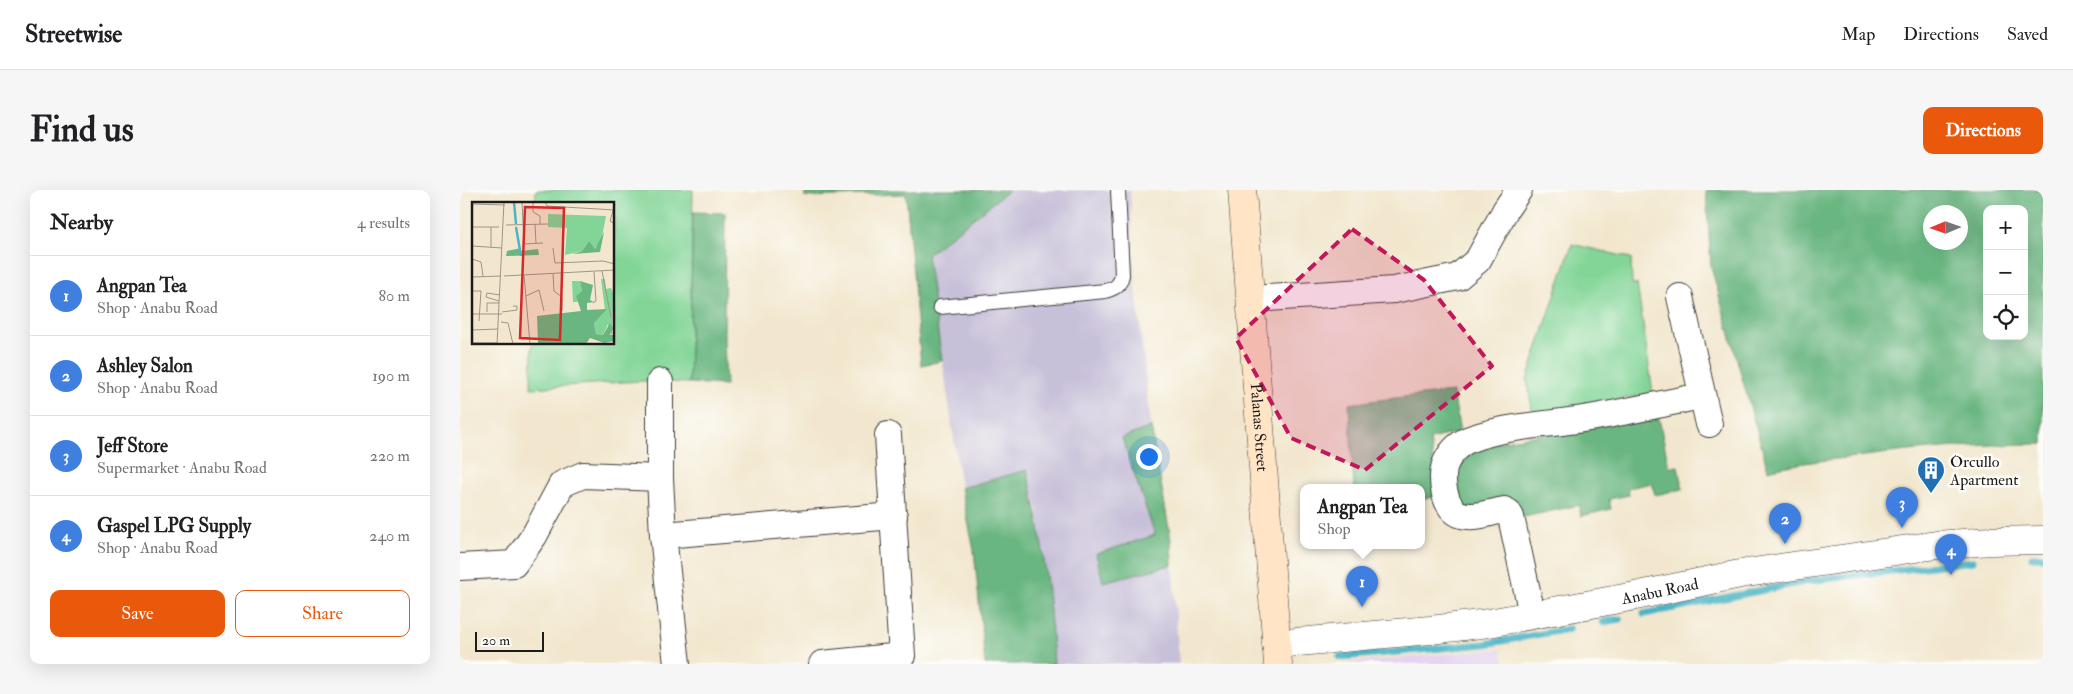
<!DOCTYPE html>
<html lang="en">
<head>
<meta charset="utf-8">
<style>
  :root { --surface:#fff; --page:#f6f6f6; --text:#202124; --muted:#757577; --line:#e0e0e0; --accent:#ea580c }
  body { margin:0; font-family:"IM FELL Double Pica",serif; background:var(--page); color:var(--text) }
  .controls { position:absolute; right:15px; top:15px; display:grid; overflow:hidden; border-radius:10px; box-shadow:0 5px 20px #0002 }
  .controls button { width:45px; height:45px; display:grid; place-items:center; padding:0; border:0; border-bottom:1px solid var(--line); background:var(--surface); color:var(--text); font:25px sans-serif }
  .compass { position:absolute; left:1463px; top:15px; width:45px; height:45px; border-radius:50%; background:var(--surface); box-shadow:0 5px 20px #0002; rotate:268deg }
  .scale { position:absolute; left:15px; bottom:12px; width:69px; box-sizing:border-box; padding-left:5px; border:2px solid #1c1c1c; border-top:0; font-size:14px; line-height:18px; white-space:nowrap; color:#1c1c1c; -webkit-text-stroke:4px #fdfcf7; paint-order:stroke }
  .you { position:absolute; left:688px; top:266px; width:18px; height:18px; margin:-12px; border:4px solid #fff; border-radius:50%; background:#1a73e8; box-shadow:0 0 0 8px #1a73e833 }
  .badge { display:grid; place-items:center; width:32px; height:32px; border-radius:50%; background:var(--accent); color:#fff; font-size:16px; font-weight:700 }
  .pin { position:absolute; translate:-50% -41px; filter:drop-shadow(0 1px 2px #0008) }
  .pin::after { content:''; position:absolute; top:26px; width:18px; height:15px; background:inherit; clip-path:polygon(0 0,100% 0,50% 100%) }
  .popup { position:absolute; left:840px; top:294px; width:125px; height:65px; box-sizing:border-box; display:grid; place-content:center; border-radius:10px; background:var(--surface); filter:drop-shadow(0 1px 4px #0005); font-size:16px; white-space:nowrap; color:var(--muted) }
  .popup b { font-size:19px; color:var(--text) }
  .popup::after { content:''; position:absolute; left:50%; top:100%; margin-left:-10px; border:10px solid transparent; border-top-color:var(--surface) }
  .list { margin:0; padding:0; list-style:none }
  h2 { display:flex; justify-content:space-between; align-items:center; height:65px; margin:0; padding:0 20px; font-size:21px }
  h2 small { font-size:16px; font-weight:400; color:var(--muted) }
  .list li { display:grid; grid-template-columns:32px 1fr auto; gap:15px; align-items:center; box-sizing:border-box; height:80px; padding:0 20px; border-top:1px solid var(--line) }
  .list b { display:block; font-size:19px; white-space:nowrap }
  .list p { margin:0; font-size:16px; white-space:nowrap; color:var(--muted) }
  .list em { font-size:16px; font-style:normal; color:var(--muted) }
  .actions { display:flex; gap:10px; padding:15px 20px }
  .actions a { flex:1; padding:11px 0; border:1px solid var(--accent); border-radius:10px; text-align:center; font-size:18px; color:var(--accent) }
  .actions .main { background:var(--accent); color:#fff }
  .icon { flex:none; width:28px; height:28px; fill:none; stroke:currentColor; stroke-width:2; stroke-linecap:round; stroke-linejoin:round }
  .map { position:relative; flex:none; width:1583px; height:474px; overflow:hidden; border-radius:10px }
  header { display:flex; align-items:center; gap:30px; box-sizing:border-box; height:70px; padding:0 25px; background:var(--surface); border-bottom:1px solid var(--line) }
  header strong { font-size:24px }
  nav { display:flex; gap:28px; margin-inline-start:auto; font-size:18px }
  .intro { display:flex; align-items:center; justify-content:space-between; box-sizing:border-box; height:120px; padding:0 30px }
  h1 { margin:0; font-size:35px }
  .button { padding:12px 22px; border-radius:10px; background:var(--accent); color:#fff; font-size:18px; font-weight:700 }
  main { display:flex; gap:30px; padding:0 30px }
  aside { flex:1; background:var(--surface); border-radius:10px; box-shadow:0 5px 20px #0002 }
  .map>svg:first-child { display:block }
</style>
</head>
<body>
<header>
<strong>Streetwise</strong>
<nav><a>Map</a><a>Directions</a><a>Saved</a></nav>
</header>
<div class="intro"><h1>Find us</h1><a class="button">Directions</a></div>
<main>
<aside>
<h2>Nearby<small>4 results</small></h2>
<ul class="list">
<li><span class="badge" style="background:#3f7fe0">1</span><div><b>Angpan Tea</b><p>Shop · Anabu Road</p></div><em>80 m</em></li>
<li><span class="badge" style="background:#3f7fe0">2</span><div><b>Ashley Salon</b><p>Shop · Anabu Road</p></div><em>190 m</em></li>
<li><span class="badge" style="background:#3f7fe0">3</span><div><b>Jeff Store</b><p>Supermarket · Anabu Road</p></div><em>220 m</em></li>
<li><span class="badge" style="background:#3f7fe0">4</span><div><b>Gaspel LPG Supply</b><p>Shop · Anabu Road</p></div><em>240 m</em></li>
</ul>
<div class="actions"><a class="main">Save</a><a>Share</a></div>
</aside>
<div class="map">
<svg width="1583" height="474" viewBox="0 0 1583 474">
  <rect width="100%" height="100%" fill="#fdfcf7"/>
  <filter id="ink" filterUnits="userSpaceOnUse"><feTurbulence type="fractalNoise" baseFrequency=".02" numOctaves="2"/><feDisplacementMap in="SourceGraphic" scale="10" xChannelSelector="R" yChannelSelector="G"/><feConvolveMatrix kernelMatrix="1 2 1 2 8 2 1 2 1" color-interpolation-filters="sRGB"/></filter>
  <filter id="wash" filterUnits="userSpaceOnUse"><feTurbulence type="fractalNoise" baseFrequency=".0096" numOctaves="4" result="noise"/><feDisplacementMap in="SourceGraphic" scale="20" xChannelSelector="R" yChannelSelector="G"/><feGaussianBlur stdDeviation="1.12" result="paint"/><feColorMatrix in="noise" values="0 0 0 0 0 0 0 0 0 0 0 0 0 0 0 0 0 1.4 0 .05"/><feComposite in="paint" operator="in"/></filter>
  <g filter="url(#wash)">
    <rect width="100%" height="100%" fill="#f2e7ce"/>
    <polygon fill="#e5d3f1" points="1041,459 1044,474 883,474 883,473"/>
    <polygon fill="#c7c0d9" points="549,0 670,0 674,79 691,237 711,350 719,474 594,474 586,380 577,318 567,281 501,298 467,65"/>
    <g fill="#82d597" stroke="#4f785a">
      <polygon points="76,0 233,0 229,193 181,191 71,198 72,154 154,154 154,14 75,14"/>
      <polygon points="1112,54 1171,68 1172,94 1177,94 1193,203 1073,226 1067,190"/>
    </g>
    <g fill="#69b680" stroke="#42694e" fill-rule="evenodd">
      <polygon points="345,0 549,0 467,65 482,171 461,175 446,4 345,7"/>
      <path d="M1246,0H1583V254C1520,254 1458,259 1396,267C1366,270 1337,273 1308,280L1251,77ZM1527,19H1564V146H1527ZM1470,22H1500V52H1470Z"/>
      <polygon points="233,22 265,23 264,151 266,195 229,193"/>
      <path d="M993,202L1000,242L970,249L978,306L963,309L961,298H894L889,214C924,209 958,205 993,202Z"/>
      <polygon points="1198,224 1209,277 1218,276 1223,299 1195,305 1192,293 1168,298 1169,305 1149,309 1151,319 1121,326 1119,315 1059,328 1008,321 993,298 997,266 1004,258"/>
      <polygon points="691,237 711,350 712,375 643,392 636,364 695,345 662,248"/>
      <path d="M567,280C583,344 590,409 594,474H525L514,360L501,298Z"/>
    </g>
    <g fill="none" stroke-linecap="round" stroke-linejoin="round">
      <g stroke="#4ab5c7" stroke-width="7">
        <polyline points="1572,367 1583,367"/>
        <polyline points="1184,424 1348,391 1513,371"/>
        <polyline points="1143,432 1160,429"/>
        <polyline points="880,467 1025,454 1109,439"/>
      </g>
    </g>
  </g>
  <g filter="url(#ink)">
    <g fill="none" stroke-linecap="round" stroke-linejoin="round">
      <g stroke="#3c3a37" stroke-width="16">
        <path id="service" d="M480,117L645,101C656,98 660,95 662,85L658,0"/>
      </g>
      <g stroke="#3c3a37" stroke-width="28">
        <g id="minor">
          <polyline points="1220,107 1249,234"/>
          <polyline points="791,109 934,100 998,87 1018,70 1046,19 1059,0"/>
          <polyline points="200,192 200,288 203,345 217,474"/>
          <polyline points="203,345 434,326"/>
          <polyline points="0,377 54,374 74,346 102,294 123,285 200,288"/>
          <path d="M1072,424L1051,327L1048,322L1044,320C1031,322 1015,329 1002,325C984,321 979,287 986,272C992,260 1000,252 1013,248C1050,235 1091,235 1129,228C1167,222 1204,213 1242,206"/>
          <polyline points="362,474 442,466 428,245"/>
        </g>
      </g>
      <g stroke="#3c3a37" stroke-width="29">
        <g id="tertiary">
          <path id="s1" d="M816,454L970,440L1029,433L1175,406L1280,384L1476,355L1531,351L1583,350"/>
        </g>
      </g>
      <g stroke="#3c3a37" stroke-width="29">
        <g id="secondary">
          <path id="s2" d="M782,0L818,474"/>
        </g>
      </g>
      <use href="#service" stroke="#fff" stroke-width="14"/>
      <use href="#minor" stroke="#fff" stroke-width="26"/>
      <use href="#tertiary" stroke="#fff" stroke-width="28"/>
      <use href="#secondary" stroke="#ffe4c6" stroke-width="28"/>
    </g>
  </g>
  <path fill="#c2185b" fill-opacity="0.2" stroke="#c2185b" stroke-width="4" stroke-dasharray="10 6" stroke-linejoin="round" d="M892,39L964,90L1032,176L905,280L831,248L776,148Z"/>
  <defs>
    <g id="building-pin" transform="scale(1.4375)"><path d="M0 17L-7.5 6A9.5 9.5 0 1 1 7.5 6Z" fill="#1f6fb2" stroke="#fdfcf7"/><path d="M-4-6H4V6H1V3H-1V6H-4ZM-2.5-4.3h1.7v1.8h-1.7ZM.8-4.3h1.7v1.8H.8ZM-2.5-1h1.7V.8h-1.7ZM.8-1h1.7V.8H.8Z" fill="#fff"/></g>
  </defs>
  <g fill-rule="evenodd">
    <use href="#building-pin" x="1471" y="280"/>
  </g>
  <g text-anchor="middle" stroke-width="5" stroke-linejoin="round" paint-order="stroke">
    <g font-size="16" fill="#1c1c1c" stroke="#fdfcf7">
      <text dy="6" stroke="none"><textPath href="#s2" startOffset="238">Palanas Street</textPath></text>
      <text dy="6" stroke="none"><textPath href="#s1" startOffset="388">Anabu Road</textPath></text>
    </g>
    <g font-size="16" fill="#1c1c1c" stroke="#fdfcf7" text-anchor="start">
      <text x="1490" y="277">Orcullo<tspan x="1490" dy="18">Apartment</tspan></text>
    </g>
  </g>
  <g transform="translate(12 12)">
    <rect width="142" height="142" fill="#f2e7ce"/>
    <path d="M76,12L134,14L129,40L122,47L117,39L110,49L93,53L95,26L76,25ZM129,77H133L134,87L139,86L141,91L140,134L136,122L131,133L124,132L122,121L133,108ZM100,79H108L110,89L105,100H101Z" fill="#82d597"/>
    <path d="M132,30L128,50L101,52L110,49L117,39L123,47ZM49,46V49L66,47L67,53L34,54L35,49ZM108,79L121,83L118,98L122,100L115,101V108L135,107L122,121L124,132L131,133L138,121L141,126L138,133H142V139L132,141L118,136L114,142H62H66L65,114L109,109L104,94L110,89Z" fill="#69b680"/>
    <path fill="none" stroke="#4ab5c7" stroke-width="2.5" d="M42,0L44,22M44,25L49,54"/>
    <path fill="none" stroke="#9c9687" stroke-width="1" d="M50,0L52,42L71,41M61,0V10L68,14V22M73,0L75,4L143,8M0,2L33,3M143,2L138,19L143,22M63,22L64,41M34,23L76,22M0,25H27M0,44L30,46M19,45V25M81,46L83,61L131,59L143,62M0,57L9,60L11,74M130,69L139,115M81,72L82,89L90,95V109M52,73L58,142M32,74L143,68M0,75L29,74M0,89H9L7,119M54,94L67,88L72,109M27,99L14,95L15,91L28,93M121,101L124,99L122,70M15,110V101H27M30,110L45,108V104H41M0,112H30M29,120L36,121L41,142M0,128L26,127M0,141H25M25,142L32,0"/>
    <path fill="#d62828" fill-opacity="0.15" stroke="#d62828" stroke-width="2.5" d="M53,5L92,6L88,138L48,136Z"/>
    <rect width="142" height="142" fill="none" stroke="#1c1c1c" stroke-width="2.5"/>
  </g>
</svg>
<div class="controls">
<button>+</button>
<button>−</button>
<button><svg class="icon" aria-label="locate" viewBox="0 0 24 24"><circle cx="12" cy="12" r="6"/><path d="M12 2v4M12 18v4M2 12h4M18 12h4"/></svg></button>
</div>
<svg class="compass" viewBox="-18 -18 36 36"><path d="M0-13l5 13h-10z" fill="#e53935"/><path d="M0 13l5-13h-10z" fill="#757577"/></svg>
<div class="scale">20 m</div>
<div class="you"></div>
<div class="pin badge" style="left:902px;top:417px;background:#3f7fe0">1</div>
<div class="popup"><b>Angpan Tea</b>Shop</div>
<div class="pin badge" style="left:1325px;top:354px;background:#3f7fe0">2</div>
<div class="pin badge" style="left:1442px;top:338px;background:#3f7fe0">3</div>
<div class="pin badge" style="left:1491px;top:385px;background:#3f7fe0">4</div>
</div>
</main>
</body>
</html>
